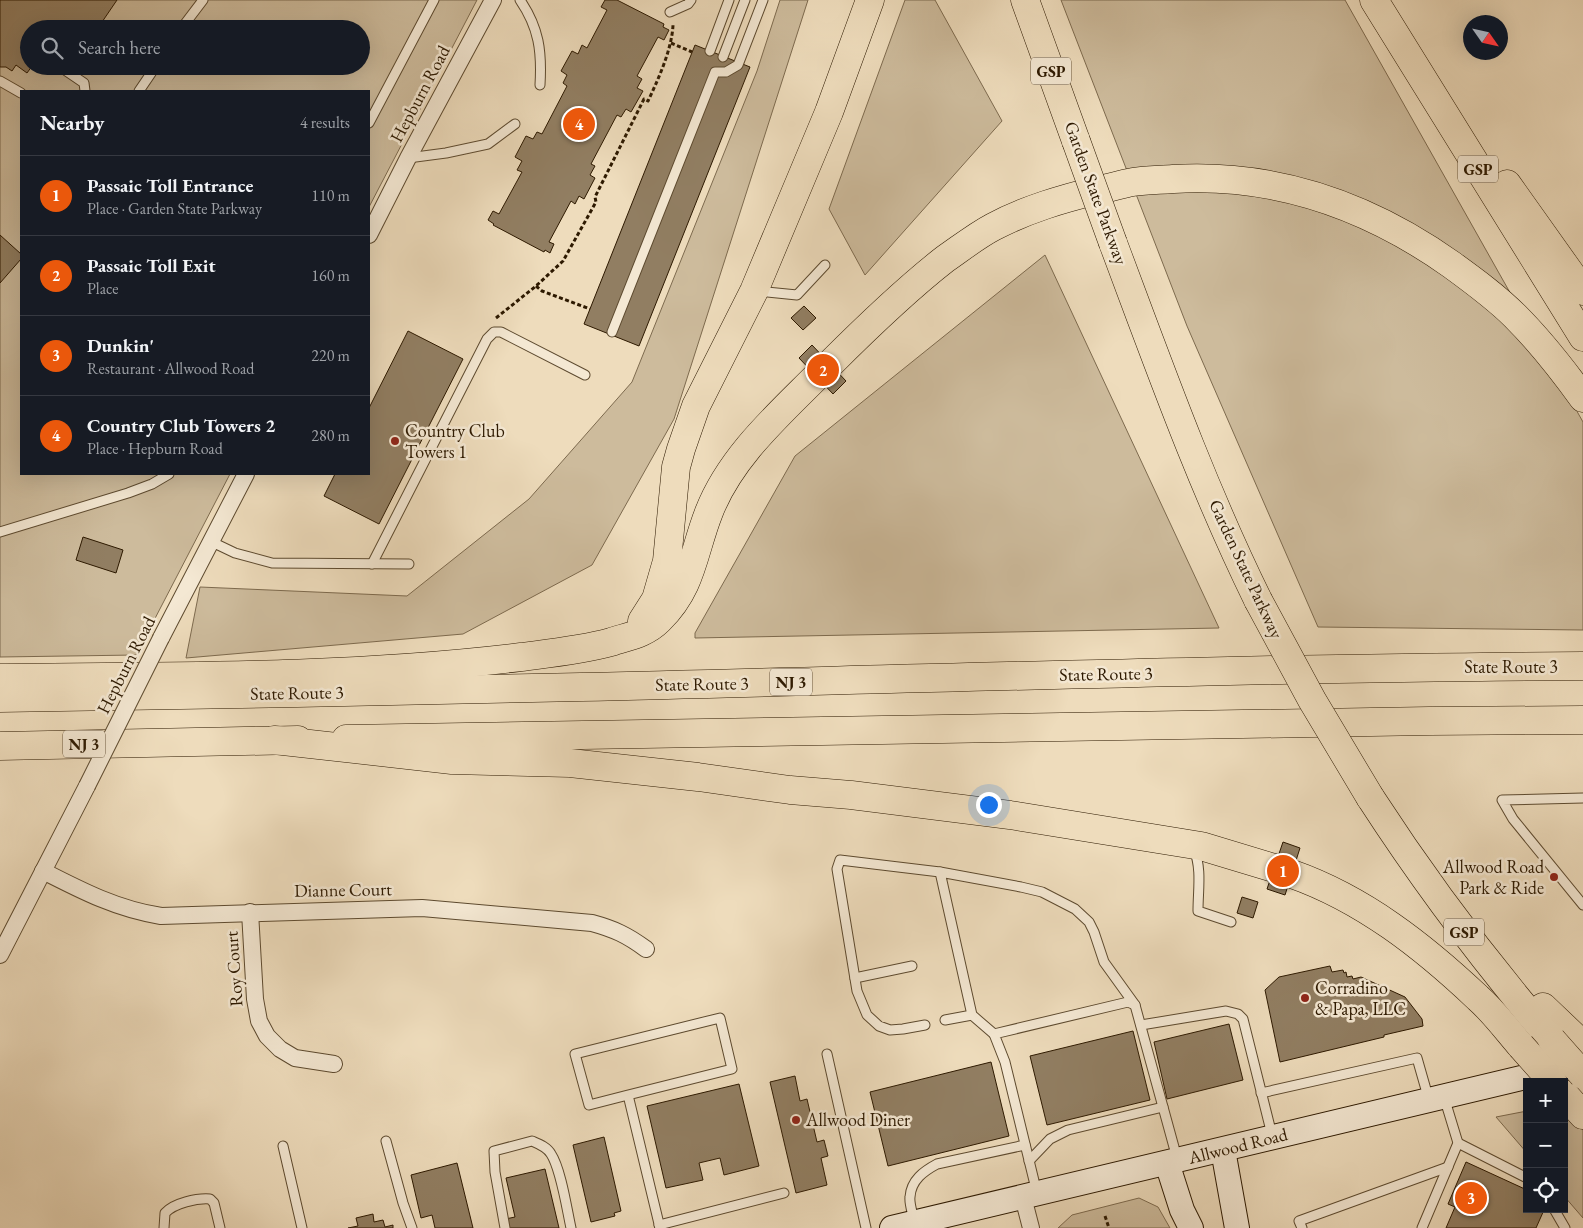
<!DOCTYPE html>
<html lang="en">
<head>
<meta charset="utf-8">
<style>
  :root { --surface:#171b24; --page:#242831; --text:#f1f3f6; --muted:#9ea1a6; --line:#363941; --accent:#ea580c }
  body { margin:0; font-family:"EB Garamond",serif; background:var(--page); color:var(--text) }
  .controls { position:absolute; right:15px; bottom:15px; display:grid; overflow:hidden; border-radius:0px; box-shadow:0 5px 20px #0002 }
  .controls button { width:45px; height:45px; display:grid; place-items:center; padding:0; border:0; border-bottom:1px solid var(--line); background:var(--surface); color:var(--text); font:25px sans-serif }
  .compass { position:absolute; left:1463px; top:15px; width:45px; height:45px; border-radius:50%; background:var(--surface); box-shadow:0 5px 20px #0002; rotate:124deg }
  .you { position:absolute; left:988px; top:804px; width:18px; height:18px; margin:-12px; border:4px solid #fff; border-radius:50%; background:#1a73e8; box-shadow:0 0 0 8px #1a73e833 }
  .badge { display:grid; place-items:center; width:32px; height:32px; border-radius:50%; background:var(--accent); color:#fff; font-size:16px; font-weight:700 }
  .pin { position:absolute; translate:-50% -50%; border:2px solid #fff; box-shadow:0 1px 5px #0006 }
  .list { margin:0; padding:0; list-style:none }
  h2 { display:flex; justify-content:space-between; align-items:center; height:65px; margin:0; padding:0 20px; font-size:21px }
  h2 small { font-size:16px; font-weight:400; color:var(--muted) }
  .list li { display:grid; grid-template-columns:32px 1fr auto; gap:15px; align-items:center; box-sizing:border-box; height:80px; padding:0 20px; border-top:1px solid var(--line) }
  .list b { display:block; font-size:19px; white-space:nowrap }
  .list p { margin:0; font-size:16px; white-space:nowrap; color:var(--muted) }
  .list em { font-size:16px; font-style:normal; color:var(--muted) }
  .icon { flex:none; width:28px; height:28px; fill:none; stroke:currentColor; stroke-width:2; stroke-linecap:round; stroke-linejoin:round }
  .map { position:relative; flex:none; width:1583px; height:1228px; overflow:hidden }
  .search { position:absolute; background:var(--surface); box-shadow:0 5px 20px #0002; left:20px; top:20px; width:350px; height:55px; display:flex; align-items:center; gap:12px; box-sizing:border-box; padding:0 18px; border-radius:28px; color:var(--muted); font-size:19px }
  .panel { position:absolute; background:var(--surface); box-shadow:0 5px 20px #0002; left:20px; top:90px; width:350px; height:385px; border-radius:0px }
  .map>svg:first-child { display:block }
</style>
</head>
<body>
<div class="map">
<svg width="1583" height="1228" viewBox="0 0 1583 1228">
  <rect width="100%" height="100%" fill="#eedcbc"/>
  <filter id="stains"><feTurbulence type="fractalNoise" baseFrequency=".004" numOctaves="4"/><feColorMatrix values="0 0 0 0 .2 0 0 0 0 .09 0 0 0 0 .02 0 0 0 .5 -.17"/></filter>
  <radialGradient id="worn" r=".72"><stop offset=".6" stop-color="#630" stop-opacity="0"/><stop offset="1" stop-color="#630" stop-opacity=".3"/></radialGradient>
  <g fill="#cdbb9c" stroke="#7d6a4e" fill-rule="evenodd">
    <path d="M0,0H477L369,207V91H21V474H230L136,655L0,657ZM29,29H361V66H29Z"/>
    <polygon points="780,0 808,0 674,419 592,565 463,634 186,658 200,587 407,596 529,499 632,382 757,71"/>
    <polygon points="905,0 935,0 1002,121 865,275 829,209"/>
    <polygon points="1061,0 1345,0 1583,422 1583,630 1318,627 1187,326"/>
    <polygon points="1045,255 1219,628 695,638 695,633 795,456"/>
    <polygon points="1564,1105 1583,1125 1583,1218 1564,1196"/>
    <polygon points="1527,1111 1527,1153 1496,1117"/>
    <polygon points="1139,1198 1158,1207 1170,1228 1058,1228 1072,1215"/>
  </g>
  <g fill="#917e62" stroke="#2d1900">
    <polygon points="0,0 117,0 102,22 112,29 29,29 29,66 32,66 27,73 16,65 12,71 6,67 0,67"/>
    <polygon points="605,0 617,0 664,24 663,27 669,30 664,40 658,37 637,76 642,79 637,88 643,91 631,112 626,109 621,117 617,115 591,164 595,166 590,175 595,178 584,199 579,196 575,204 571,201 549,242 554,244 550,253 545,250 544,252 493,225 494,224 488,220 493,211 499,214 522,172 517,170 522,161 515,157 526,136 533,139 537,132 542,134 567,86 563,83 567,75 561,71 572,51 578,54 582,45 587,48 607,10 601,7"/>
    <polygon points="695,45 750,67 639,346 584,324"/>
    <polygon points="0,235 21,254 21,259 0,283"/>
    <polygon points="804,306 816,318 803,330 791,318"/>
    <polygon points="408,331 463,359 379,524 324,496 335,474 369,474 369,408"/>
    <polygon points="812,345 846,381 833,394 799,358"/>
    <polygon points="83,537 123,550 116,573 76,560"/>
    <polygon points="1283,842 1300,848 1285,895 1267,889"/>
    <polygon points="1242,897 1258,902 1253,918 1237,913"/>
    <polygon points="1330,966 1332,972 1343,970 1344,973 1346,972 1347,977 1352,976 1353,979 1361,977 1405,997 1422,1019 1423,1026 1384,1035 1384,1037 1280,1062 1265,990 1279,977"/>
    <polygon points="1229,1024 1243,1080 1167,1099 1154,1042"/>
    <polygon points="1133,1031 1150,1100 1047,1125 1030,1056"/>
    <polygon points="991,1062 1009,1136 888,1166 870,1092"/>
    <polygon points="795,1076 800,1101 807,1099 817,1142 824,1140 828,1156 821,1158 827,1185 796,1193 770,1082"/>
    <polygon points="739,1084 759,1166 724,1175 720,1158 699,1163 703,1180 666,1188 647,1106"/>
    <polygon points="604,1137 621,1211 614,1213 615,1216 591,1222 573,1145"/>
    <polygon points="1466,1162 1527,1190 1527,1209 1544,1210 1536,1228 1446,1228 1455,1207 1448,1204"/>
    <polygon points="457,1163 473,1228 435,1228 432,1215 421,1218 411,1175"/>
    <polygon points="545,1169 559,1228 503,1228 501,1220 515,1217 506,1178"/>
    <polygon points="373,1214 374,1222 383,1220 385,1227 393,1225 393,1228 348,1228 358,1226 356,1218"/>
  </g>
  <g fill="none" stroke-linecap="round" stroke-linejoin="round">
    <g stroke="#5d4a2f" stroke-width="11">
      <g id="service">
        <path d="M520,0C539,28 542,51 540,85"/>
        <polyline points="670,12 688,4 691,0"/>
        <polyline points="181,29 203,0"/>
        <polyline points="710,51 729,0"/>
        <polyline points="723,57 745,0"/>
        <polyline points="59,66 84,83 85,91"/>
        <polyline points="0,81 21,93"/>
        <polyline points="139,91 156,66"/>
        <polyline points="369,123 434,0"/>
        <polyline points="408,158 446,153 488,144 515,124"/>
        <polyline points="756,291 797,295 825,265"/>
        <polyline points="612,332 715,72 726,72 738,65 763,0"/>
        <polyline points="0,532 128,493 152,484 169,474"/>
        <polyline points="212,542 235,553 272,563 409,564"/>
        <polyline points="372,564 487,339 494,332 501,332 585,375"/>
        <polyline points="1583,798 1502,800 1513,819 1583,905"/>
        <path d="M1194,849C1202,870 1198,889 1198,911L1231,922"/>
        <polyline points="855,978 912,966"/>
        <polyline points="945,1020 972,1015"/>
        <polyline points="925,1025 903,1029 890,1030 879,1026 867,1015 857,991 837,869 840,860 940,872"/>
        <polyline points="1141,1025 1226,1011 1238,1014 1243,1019 1272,1135"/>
        <polyline points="994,1034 972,1015 940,872 1021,887 1042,892 1075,909 1089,922 1094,932 1104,962 1135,1005 1177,1158"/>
        <polyline points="827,1054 866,1228"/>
        <polyline points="1261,1093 1417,1058 1429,1100"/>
        <polyline points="628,1095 589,1105 575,1054 720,1018 732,1069 628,1095 660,1228"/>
        <polyline points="386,1141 403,1203 412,1228"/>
        <polyline points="1458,1143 1527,1178"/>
        <polyline points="283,1146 302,1228"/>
        <polyline points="1029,1161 1050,1139 1068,1130 1163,1107"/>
        <polyline points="1037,1193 1005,1062 994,1034 1128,1002 1135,1005"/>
        <polyline points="1554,1209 1565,1228"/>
        <path d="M914,1221C913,1214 909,1204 910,1197C911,1180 924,1171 937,1164L1025,1145"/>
        <polyline points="659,1225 784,1193"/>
        <path d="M164,1228L165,1213C174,1203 197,1198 210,1199L214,1203L220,1228"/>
        <path d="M505,1228L495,1172L494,1151L532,1141C539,1144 547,1147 551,1154C561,1169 567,1210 571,1228"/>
        <polyline points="1302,1228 1299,1221 1448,1167"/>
        <polyline points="1422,1228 1458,1143 1444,1097"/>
      </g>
    </g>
    <g stroke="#5d4a2f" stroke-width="18">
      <g id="minor">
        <polyline points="369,235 408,158 493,0"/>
        <polyline points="161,638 246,474"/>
        <path d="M43,871C82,891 117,909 161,916L422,908L592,923C614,929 627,935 646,949"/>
        <polyline points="250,912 255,999 259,1021 267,1036 280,1049 295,1058 334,1064"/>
        <polyline points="0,955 87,786"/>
        <polyline points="1023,1197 1031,1228"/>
      </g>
    </g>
    <g stroke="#2d1900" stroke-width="26">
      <g id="secondary">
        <polyline points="1223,1150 1237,1228"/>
        <polyline points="1167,1163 1182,1210 1191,1228"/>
        <polyline points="892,1228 1559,1069"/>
      </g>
    </g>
    <g stroke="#2d1900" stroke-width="29">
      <g id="trunk">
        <path d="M0,698C194,695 387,692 581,687C915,679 1249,668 1583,666"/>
        <polyline points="346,739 1429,721 1583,720"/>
        <polyline points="0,746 298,740"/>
      </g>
    </g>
    <g stroke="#2d1900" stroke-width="29">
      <g id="motorway">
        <polyline points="1025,0 1076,141"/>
        <polyline points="1374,0 1583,337"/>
        <polyline points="1507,184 1583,291"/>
        <path d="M1113,243C1158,363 1201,484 1258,600"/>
        <path d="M830,364C867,327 904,291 945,259C961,248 976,236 993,227C1027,209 1062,199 1098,190C1110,188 1121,184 1133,182C1146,180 1160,180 1173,179C1276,173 1369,206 1452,265C1474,281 1496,297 1515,316C1540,341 1562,369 1583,398"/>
        <polyline points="642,621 656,599 667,561 676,467 681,449 696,406 754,291 829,112 870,0"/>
        <path d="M0,678C174,676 348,678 521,657C552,653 582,650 611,642C629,636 645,634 659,620C693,587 693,552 709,512C730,458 776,417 816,377"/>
        <polyline points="274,740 452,760 570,763 698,777 790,790 851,795 1010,815 1201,846 1274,868"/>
        <path d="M1370,797C1425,882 1486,963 1552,1040"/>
        <path d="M1292,874C1363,899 1423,946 1478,998C1494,1012 1507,1030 1521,1046"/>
        <polyline points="1543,1007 1583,1045"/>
        <polyline points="1564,1094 1583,1115"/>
      </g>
    </g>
    <g stroke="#2d1900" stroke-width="3" stroke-dasharray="4 2.5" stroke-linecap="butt">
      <polyline points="671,43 692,52"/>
      <polyline points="536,286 542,291 590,309"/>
      <path d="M496,318L536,286L563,261L596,202L595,197L644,99L648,101C658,80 672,49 673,25"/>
      <polyline points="1105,1216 1109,1228"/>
    </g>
    <use href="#service" stroke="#f4e8d3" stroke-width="9"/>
    <use href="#minor" stroke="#f4e8d3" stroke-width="16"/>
    <use href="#secondary" stroke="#f4e8d3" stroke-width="24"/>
    <use href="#trunk" stroke="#eedcbc" stroke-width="28"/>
    <use href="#motorway" stroke="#eedcbc" stroke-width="28"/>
    <g stroke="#5d4a2f" stroke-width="18" stroke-linecap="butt">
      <polyline id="minor-bridge" points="87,786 161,638"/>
    </g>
    <g stroke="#2d1900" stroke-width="29" stroke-linecap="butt">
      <g id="motorway-bridge">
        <polyline points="1076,141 1113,243"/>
        <polyline points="1258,600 1312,700 1370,797"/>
        <polyline points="1552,1040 1583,1075"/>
        <polyline points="1521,1046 1553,1082"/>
      </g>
    </g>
    <use href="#minor-bridge" stroke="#f4e8d3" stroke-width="16"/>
    <use href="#motorway-bridge" stroke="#eedcbc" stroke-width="28"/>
  </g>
  <g fill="#8f2418" stroke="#f4e8d3" stroke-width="2">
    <circle cx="395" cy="441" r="5"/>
    <circle cx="1554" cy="877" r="5"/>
    <circle cx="1305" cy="998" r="5"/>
    <circle cx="796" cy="1120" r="5"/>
  </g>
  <g text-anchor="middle" stroke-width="5" stroke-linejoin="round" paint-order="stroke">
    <g fill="#f4e8d3" stroke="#69573f" stroke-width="1">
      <rect x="1031" y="57.5" width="40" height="27" rx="4"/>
      <rect x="1458" y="155.5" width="40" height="27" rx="4"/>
      <rect x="770" y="668.5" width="42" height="27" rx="4"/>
      <rect x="63" y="730.5" width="42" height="27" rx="4"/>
      <rect x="1444" y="918.5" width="40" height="27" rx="4"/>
    </g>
    <g font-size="16" font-weight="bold" fill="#2d1900">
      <text x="1051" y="77">GSP</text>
      <text x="1478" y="175">GSP</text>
      <text x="791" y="688">NJ 3</text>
      <text x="84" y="750">NJ 3</text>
      <text x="1464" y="938">GSP</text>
    </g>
    <g font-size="18" fill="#2d1900" stroke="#f4e8d3">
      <text transform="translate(420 94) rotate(-62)" y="6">Hepburn Road</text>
      <text transform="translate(1096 193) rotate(70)" y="6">Garden State Parkway</text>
      <text transform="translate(1246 569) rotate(65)" y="6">Garden State Parkway</text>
      <text transform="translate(126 665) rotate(-63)" y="6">Hepburn Road</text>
      <text x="1511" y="673">State Route 3</text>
      <text transform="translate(1106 674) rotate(-1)" y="6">State Route 3</text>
      <text transform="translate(702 684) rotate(-1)" y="6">State Route 3</text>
      <text transform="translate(297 693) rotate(-1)" y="6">State Route 3</text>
      <text transform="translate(343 890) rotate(-1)" y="6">Dianne Court</text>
      <text transform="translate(234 969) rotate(-94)" y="6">Roy Court</text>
      <text transform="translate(1238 1146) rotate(-14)" y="6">Allwood Road</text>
    </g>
    <g font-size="18" fill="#2d1900" stroke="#f4e8d3" text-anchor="start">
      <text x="405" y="437">Country Club<tspan x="405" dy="21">Towers 1</tspan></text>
      <text x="1544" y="873" text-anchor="end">Allwood Road<tspan x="1544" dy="21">Park &amp; Ride</tspan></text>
      <text x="1315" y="994">Corradino<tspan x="1315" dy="21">&amp; Papa, LLC</tspan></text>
      <text x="806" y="1126">Allwood Diner</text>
    </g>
  </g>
  <rect width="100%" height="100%" filter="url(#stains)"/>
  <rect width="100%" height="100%" fill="url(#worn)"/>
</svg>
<div class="controls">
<button>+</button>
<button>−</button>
<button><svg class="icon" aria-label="locate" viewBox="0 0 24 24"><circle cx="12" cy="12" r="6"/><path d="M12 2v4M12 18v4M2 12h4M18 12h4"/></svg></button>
</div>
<svg class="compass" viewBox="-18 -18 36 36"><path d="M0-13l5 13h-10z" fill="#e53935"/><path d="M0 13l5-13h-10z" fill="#9ea1a6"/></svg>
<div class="you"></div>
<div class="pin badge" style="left:1283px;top:871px">1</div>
<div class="pin badge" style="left:823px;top:370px">2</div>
<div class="pin badge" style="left:1471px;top:1198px">3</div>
<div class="pin badge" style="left:579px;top:124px">4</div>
<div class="search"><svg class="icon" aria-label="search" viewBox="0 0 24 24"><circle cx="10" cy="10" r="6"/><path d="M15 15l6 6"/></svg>Search here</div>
<section class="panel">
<h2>Nearby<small>4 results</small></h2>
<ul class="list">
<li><span class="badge">1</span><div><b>Passaic Toll Entrance</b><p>Place · Garden State Parkway</p></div><em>110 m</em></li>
<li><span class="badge">2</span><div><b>Passaic Toll Exit</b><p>Place</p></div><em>160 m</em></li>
<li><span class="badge">3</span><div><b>Dunkin'</b><p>Restaurant · Allwood Road</p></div><em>220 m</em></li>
<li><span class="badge">4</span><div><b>Country Club Towers 2</b><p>Place · Hepburn Road</p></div><em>280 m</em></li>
</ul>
</section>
</div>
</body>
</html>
